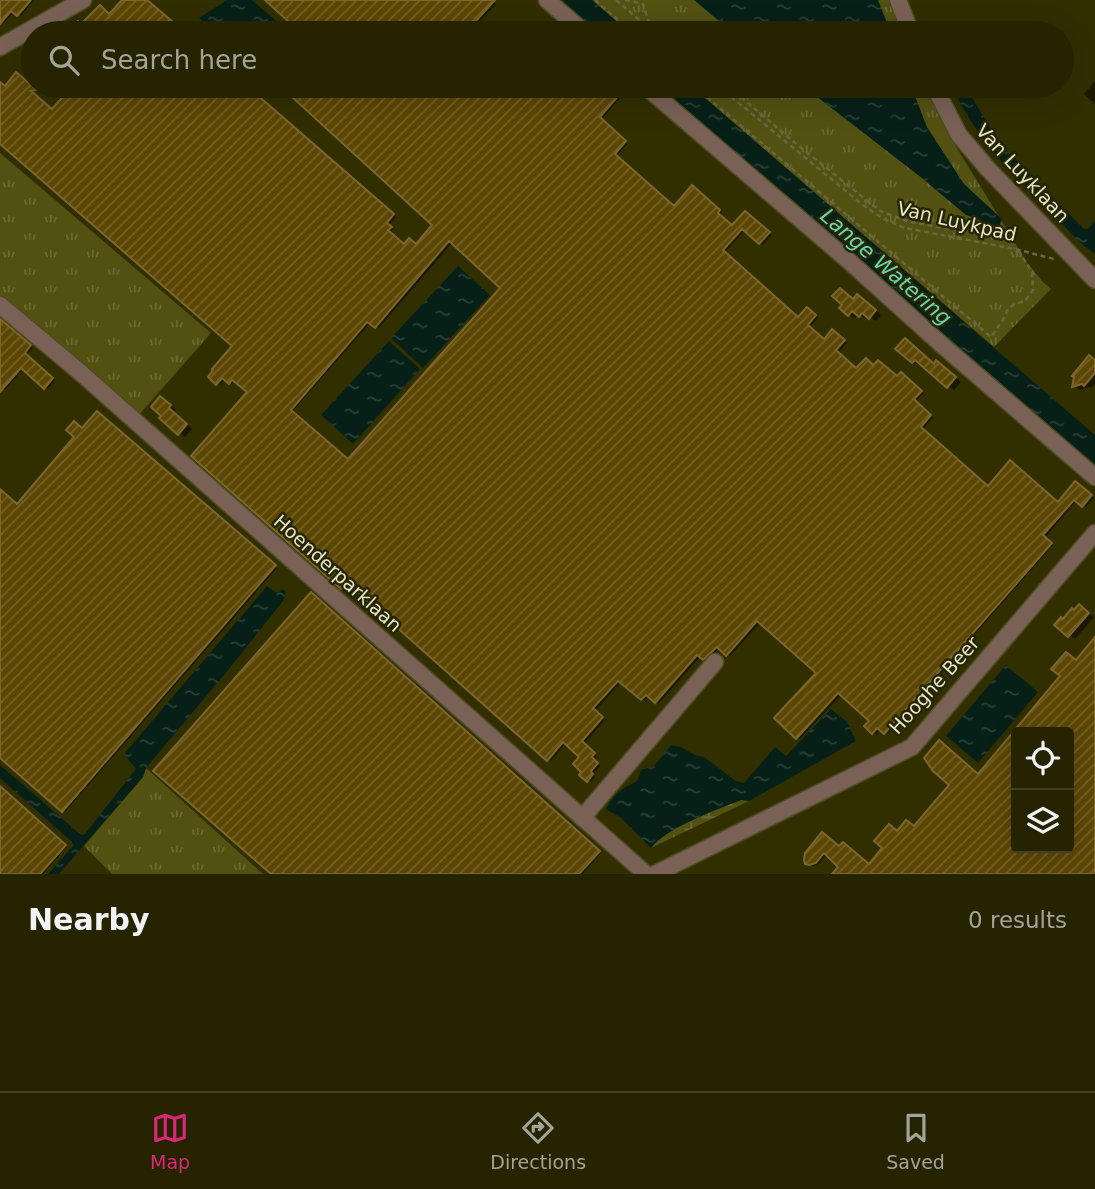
<!DOCTYPE html>
<html lang="en">
<head>
<meta charset="utf-8">
<style>
  :root { --surface:#252300; --page:#2d2b0a; --text:#f1f3f6; --muted:#a3a499; --line:#424022; --accent:#db2777 }
  body { margin:0; font-family:"DejaVu Sans",sans-serif; background:var(--page); color:var(--text) }
  .controls { position:absolute; right:21px; bottom:21px; display:grid; overflow:hidden; border-radius:7px; box-shadow:0 7px 28px #0002 }
  .controls button { width:63px; height:63px; display:grid; place-items:center; padding:0; border:0; border-bottom:2px solid var(--line); background:var(--surface); color:var(--text); font:35px sans-serif }
  .list { margin:0; padding:0; list-style:none }
  h2 { display:flex; justify-content:space-between; align-items:center; height:91px; margin:0; padding:0 28px; font-size:30px }
  h2 small { font-size:23px; font-weight:400; color:var(--muted) }
  .icon { flex:none; width:38px; height:38px; fill:none; stroke:currentColor; stroke-width:2; stroke-linecap:round; stroke-linejoin:round }
  .map { position:relative; flex:none; width:1095px; height:874px; overflow:hidden }
  .search { position:absolute; background:var(--surface); box-shadow:0 7px 28px #0002; left:21px; right:21px; top:21px; height:77px; display:flex; align-items:center; gap:18px; box-sizing:border-box; padding:0 24px; border-radius:38px; color:var(--muted); font-size:26px }
  .sheet { height:217px; background:var(--surface) }
  nav { display:flex; justify-content:space-around; align-items:center; box-sizing:border-box; height:98px; border-top:2px solid var(--line); background:var(--surface); font-size:19px; color:var(--muted) }
  nav a { display:grid; justify-items:center; gap:4px }
  nav .on { color:var(--accent) }
  .map>svg:first-child { display:block }
</style>
</head>
<body>
<div class="map">
<svg width="1095" height="874" viewBox="0 0 1095 874">
  <defs>
    <pattern id="grass-tufts" width="24" height="20" patternUnits="userSpaceOnUse" patternTransform="scale(1.75)"><rect width="24" height="20" fill="#525112"/><path d="M3 7l-1-3M5 7V3M7 7l1-3M15 17l-1-3M17 17v-4M19 17l1-3" fill="none" stroke="#6b6a33"/></pattern>
    <pattern id="wetland-marsh" width="20" height="14" patternUnits="userSpaceOnUse" patternTransform="scale(1.75)"><rect width="20" height="14" fill="#525112"/><path d="M1 5h8M5 5V1M11 12h8M15 12V8" fill="none" stroke="#6b6a33"/></pattern>
    <pattern id="water-ripples" width="26" height="14" patternUnits="userSpaceOnUse" patternTransform="scale(1.75)"><rect width="26" height="14" fill="#072017"/><path d="M2 4q2-2 4 0t4 0M15 11q2-2 4 0t4 0" fill="none" stroke="#2b4037"/></pattern>
    <pattern id="building-hatch" width="6" height="6" patternUnits="userSpaceOnUse" patternTransform="scale(1.75)"><rect width="6" height="6" fill="#5c4603"/><path d="M-1 1l2-2M0 6l6-6M5 7l2-2" fill="none" stroke="#736126"/></pattern>
  </defs>
  <rect width="100%" height="100%" fill="#312f00"/>
  <g fill="url(#grass-tufts)">
    <polygon points="592,0 890,0 905,33 630,33"/>
    <polygon points="691,86 928,86 952,140 1028,264 1043,282 1051,289 994,347"/>
    <polygon points="0,153 211,333 138,416 0,297"/>
    <polygon points="146,768 263,874 112,874 84,846 143,777"/>
  </g>
  <path fill="url(#wetland-marsh)" d="M741,800L749,801L651,848C667,827 716,810 741,800Z"/>
  <g fill="url(#water-ripples)">
    <polygon points="227,0 252,0 290,33 216,33 199,18"/>
    <polygon points="554,0 592,0 630,33 593,33"/>
    <polygon points="694,0 878,0 891,33 733,33"/>
    <polygon points="653,86 691,86 1095,435 1095,469"/>
    <polygon points="803,86 911,86 927,127 964,184 1002,219 999,227 966,215 918,175"/>
    <path d="M952,86H965L991,129L1008,151L1079,224L1084,229H1088L1095,221V254C1079,243 1065,227 1052,213C1013,175 974,137 952,86Z"/>
    <polygon points="458,266 490,295 423,368 391,338"/>
    <polygon points="389,341 420,369 353,444 321,415"/>
    <polygon points="267,586 277,593 282,589 286,592 283,601 229,669 146,768 143,777 59,874 48,874 73,846 72,842 0,778 0,765 80,834 84,835 136,769 124,754"/>
    <polygon points="1006,665 1038,692 978,763 946,736"/>
    <path d="M831,709L847,722L856,741L749,801L741,800C716,810 667,827 651,848L621,818L606,809C613,795 622,788 637,781L641,770L654,766L671,745L681,747L695,755L704,757L736,781L744,783L775,747L786,756Z"/>
  </g>
  <g fill="#0007" fill-rule="evenodd">
    <polygon points="0,0 34,0 21,16 15,11 4,23 0,20"/>
    <polygon points="124,0 146,0 185,33 59,33 78,23 82,26 110,16"/>
    <polygon points="268,0 491,0 496,4 476,26 484,33 304,33"/>
    <path d="M33,79V86H54L32,93L41,125L74,95L81,87L93,97L103,86H245L396,217L389,225L393,229L390,233L404,245H416L435,225L285,88L287,86H563L568,90L571,86H574L582,93L588,86H609L621,97L601,120L627,144L617,156L675,208L695,189L722,213L720,215L733,227L748,215L772,235L763,245L745,230L725,252L799,318L810,311L818,318L809,328L825,341L836,333L847,343L838,353L857,370L874,367L898,378L904,376L924,393L915,402L933,418L923,429L989,488L1059,503L1078,485L1094,498L1086,507L1077,500L1045,538L1053,545L888,734L881,729L876,734L873,733L866,726L871,721L842,694L800,739L797,737L818,673L761,622L730,656L720,648L707,660L701,656L659,703L649,695L645,701L621,682L595,711L605,720L584,744L597,756L594,760L600,766L593,774L595,776L591,782L588,780L582,757L566,743L551,761L548,759L350,584L345,590L342,588L250,392L235,381L232,384L225,379L220,385L217,383L234,346L0,142V84L5,88L29,84ZM453,242L503,287L348,461L292,412L371,322L379,328Z"/>
    <polygon points="1095,81 1095,104 1084,94"/>
    <polygon points="854,300 864,300 881,315 876,321 868,316 866,319 859,314 855,318 849,314"/>
    <polygon points="0,320 33,348 26,355 55,381 48,389 24,368 5,390 0,387"/>
    <polygon points="911,344 935,365 943,366 961,382 954,390 948,386 922,363 919,365 913,362"/>
    <polygon points="1095,360 1095,384 1091,388 1089,387 1080,390 1074,386 1076,377"/>
    <polygon points="167,402 176,410 174,412 192,429 185,437 162,418"/>
    <polygon points="100,414 277,568 65,812 0,756 0,490 18,505 83,430"/>
    <polygon points="314,596 601,853 583,874 273,874"/>
    <polygon points="1080,606 1094,617 1075,639 1069,635 1075,611"/>
    <path d="M1095,640V874H834L841,867L827,854L819,864L813,866L810,865L806,854L839,848L869,866L898,833L914,828L979,776ZM1016,732H1069V848H1016Z"/>
    <polygon points="0,787 67,847 43,874 0,874"/>
  </g>
  <g fill="url(#building-hatch)" stroke="#7c662c" stroke-width="2" fill-rule="evenodd">
    <polygon points="0,0 31,0 17,16 11,11 0,24"/>
    <polygon points="122,0 147,0 186,33 56,33 78,21 80,25 100,5 109,14"/>
    <polygon points="265,0 495,0 474,23 486,33 301,33"/>
    <path d="M16,72L37,90L31,91L52,109L69,90L73,94L80,86L92,95L101,86H247L394,214L387,223L392,227L388,230L404,244L409,238L416,244L432,225L280,86H575L581,91L586,86H610L620,94L600,117L626,141L615,154L674,206L692,185L720,210L718,213L732,225L745,211L770,232L759,244L742,229L723,250L798,317L807,307L816,315L808,325L824,339L832,329L845,340L836,350L856,368L866,358L873,365L878,360L897,376L901,372L922,391L914,399L931,415L921,427L988,486L1010,460L1058,502L1075,481L1092,495L1082,507L1074,500L1043,535L1052,543L884,734L877,728L872,734L864,726L869,721L838,693L796,739L774,718L816,673L757,621L726,656L717,647L703,660L697,655L655,703L646,695L641,700L618,681L593,708L603,717L582,741L595,753L592,757L598,763L591,771L593,774L587,782L579,775L581,772L573,764L579,757L563,742L547,761L347,583L341,589L191,456L247,392L232,380L229,384L222,378L216,385L208,377L213,370L212,369L232,346L0,144V82L5,86ZM449,241L500,288L348,459L291,410L367,322L375,328Z"/>
    <polygon points="840,288 853,299 857,294 876,310 869,319 862,313 859,317 852,311 848,316 839,308 842,305 832,296"/>
    <polygon points="0,319 31,345 25,353 53,378 44,389 21,368 0,392"/>
    <polygon points="905,338 934,364 936,360 956,377 947,388 915,360 912,363 895,349"/>
    <polygon points="1089,355 1095,360 1095,373 1084,386 1082,384 1072,387 1074,377 1072,376"/>
    <polygon points="160,396 171,405 169,408 187,424 178,435 159,418 161,416 151,407"/>
    <polygon points="97,411 276,565 62,812 0,758 0,489 17,504 74,437 66,430 74,421 82,428"/>
    <polygon points="311,592 600,851 579,874 271,874 153,771"/>
    <polygon points="1079,604 1089,613 1068,637 1054,625 1061,617 1063,619 1072,608 1074,610"/>
    <path d="M1095,637V874H832L838,867L824,853L816,863L809,865L805,864L804,860L805,853L822,832L839,846L843,842L869,864L882,848L874,841L889,824L897,831L906,820L914,826L949,785L933,771L924,758L939,740L978,774L1060,676L1051,669L1066,652L1076,660ZM1016,732H1069V848H1016Z"/>
    <polygon points="0,786 66,845 40,874 0,874"/>
  </g>
  <g fill="none" stroke-linecap="round" stroke-linejoin="round">
    <g stroke="#4e4c20" stroke-width="19">
      <g id="minor">
        <polyline points="547,0 585,33"/>
        <polyline points="898,0 911,33"/>
        <polyline points="0,47 83,0"/>
        <polyline points="645,86 850,262 942,345 1095,477"/>
        <polyline points="934,86 959,135 988,169 1095,280"/>
        <polyline points="0,305 81,373 646,874"/>
        <polyline points="582,818 715,662"/>
        <polyline points="655,874 912,747 1095,533"/>
      </g>
    </g>
    <g stroke="#69673e" stroke-width="2.5" stroke-dasharray="5 3.5" stroke-linecap="butt">
      <polyline points="595,0 633,33"/>
      <polyline points="616,0 655,33"/>
      <polyline points="625,0 643,4 648,20 664,33"/>
      <polyline points="694,86 991,337 1003,320 1008,309 1013,305 1025,301 1033,290 1032,272 1018,250"/>
      <polyline points="718,86 864,206 884,219 905,228 1015,249 1054,259"/>
      <polyline points="728,86 794,142 880,211 910,222 1010,239 1015,249"/>
    </g>
    <use href="#minor" stroke="#796155" stroke-width="16"/>
  </g>
  <g text-anchor="middle" stroke-width="5" stroke-linejoin="round" paint-order="stroke">
    <g font-size="19" fill="#e5e5c7" stroke="#262505">
      <text transform="translate(1023 173) rotate(47)" y="7">Van Luyklaan</text>
      <text transform="translate(957 221) rotate(13)" y="7">Van Luykpad</text>
      <text transform="translate(338 573) rotate(42)" y="7">Hoenderparklaan</text>
      <text transform="translate(934 685) rotate(-48)" y="7">Hooghe Beer</text>
    </g>
    <g font-size="21" font-style="italic" fill="#65d7b0" stroke="#262505">
      <text transform="translate(886 267) rotate(41)" y="7">Lange Watering</text>
    </g>
  </g>
</svg>
<div class="controls">
<button><svg class="icon" aria-label="locate" viewBox="0 0 24 24"><circle cx="12" cy="12" r="6"/><path d="M12 2v4M12 18v4M2 12h4M18 12h4"/></svg></button>
<button><svg class="icon" aria-label="layers" viewBox="0 0 24 24"><path d="M12 4l9 5-9 5-9-5zM3 14l9 5 9-5"/></svg></button>
</div>
<div class="search"><svg class="icon" aria-label="search" viewBox="0 0 24 24"><circle cx="10" cy="10" r="6"/><path d="M15 15l6 6"/></svg>Search here</div>
</div>
<section class="sheet">
<h2>Nearby<small>0 results</small></h2>
<ul class="list">
</ul>
</section>
<nav>
<a class="on"><svg class="icon" aria-label="map" viewBox="0 0 24 24"><path d="M3 6l6-2 6 2 6-2v14l-6 2-6-2-6 2zM9 4v14M15 6v14"/></svg>Map</a>
<a><svg class="icon" aria-label="directions" viewBox="0 0 24 24"><path d="M12 3l9 9-9 9-9-9zM9 14v-3h6M13 9l2 2-2 2"/></svg>Directions</a>
<a><svg class="icon" aria-label="saved" viewBox="0 0 24 24"><path d="M7 4h10v16l-5-4-5 4z"/></svg>Saved</a>
</nav>
</body>
</html>
